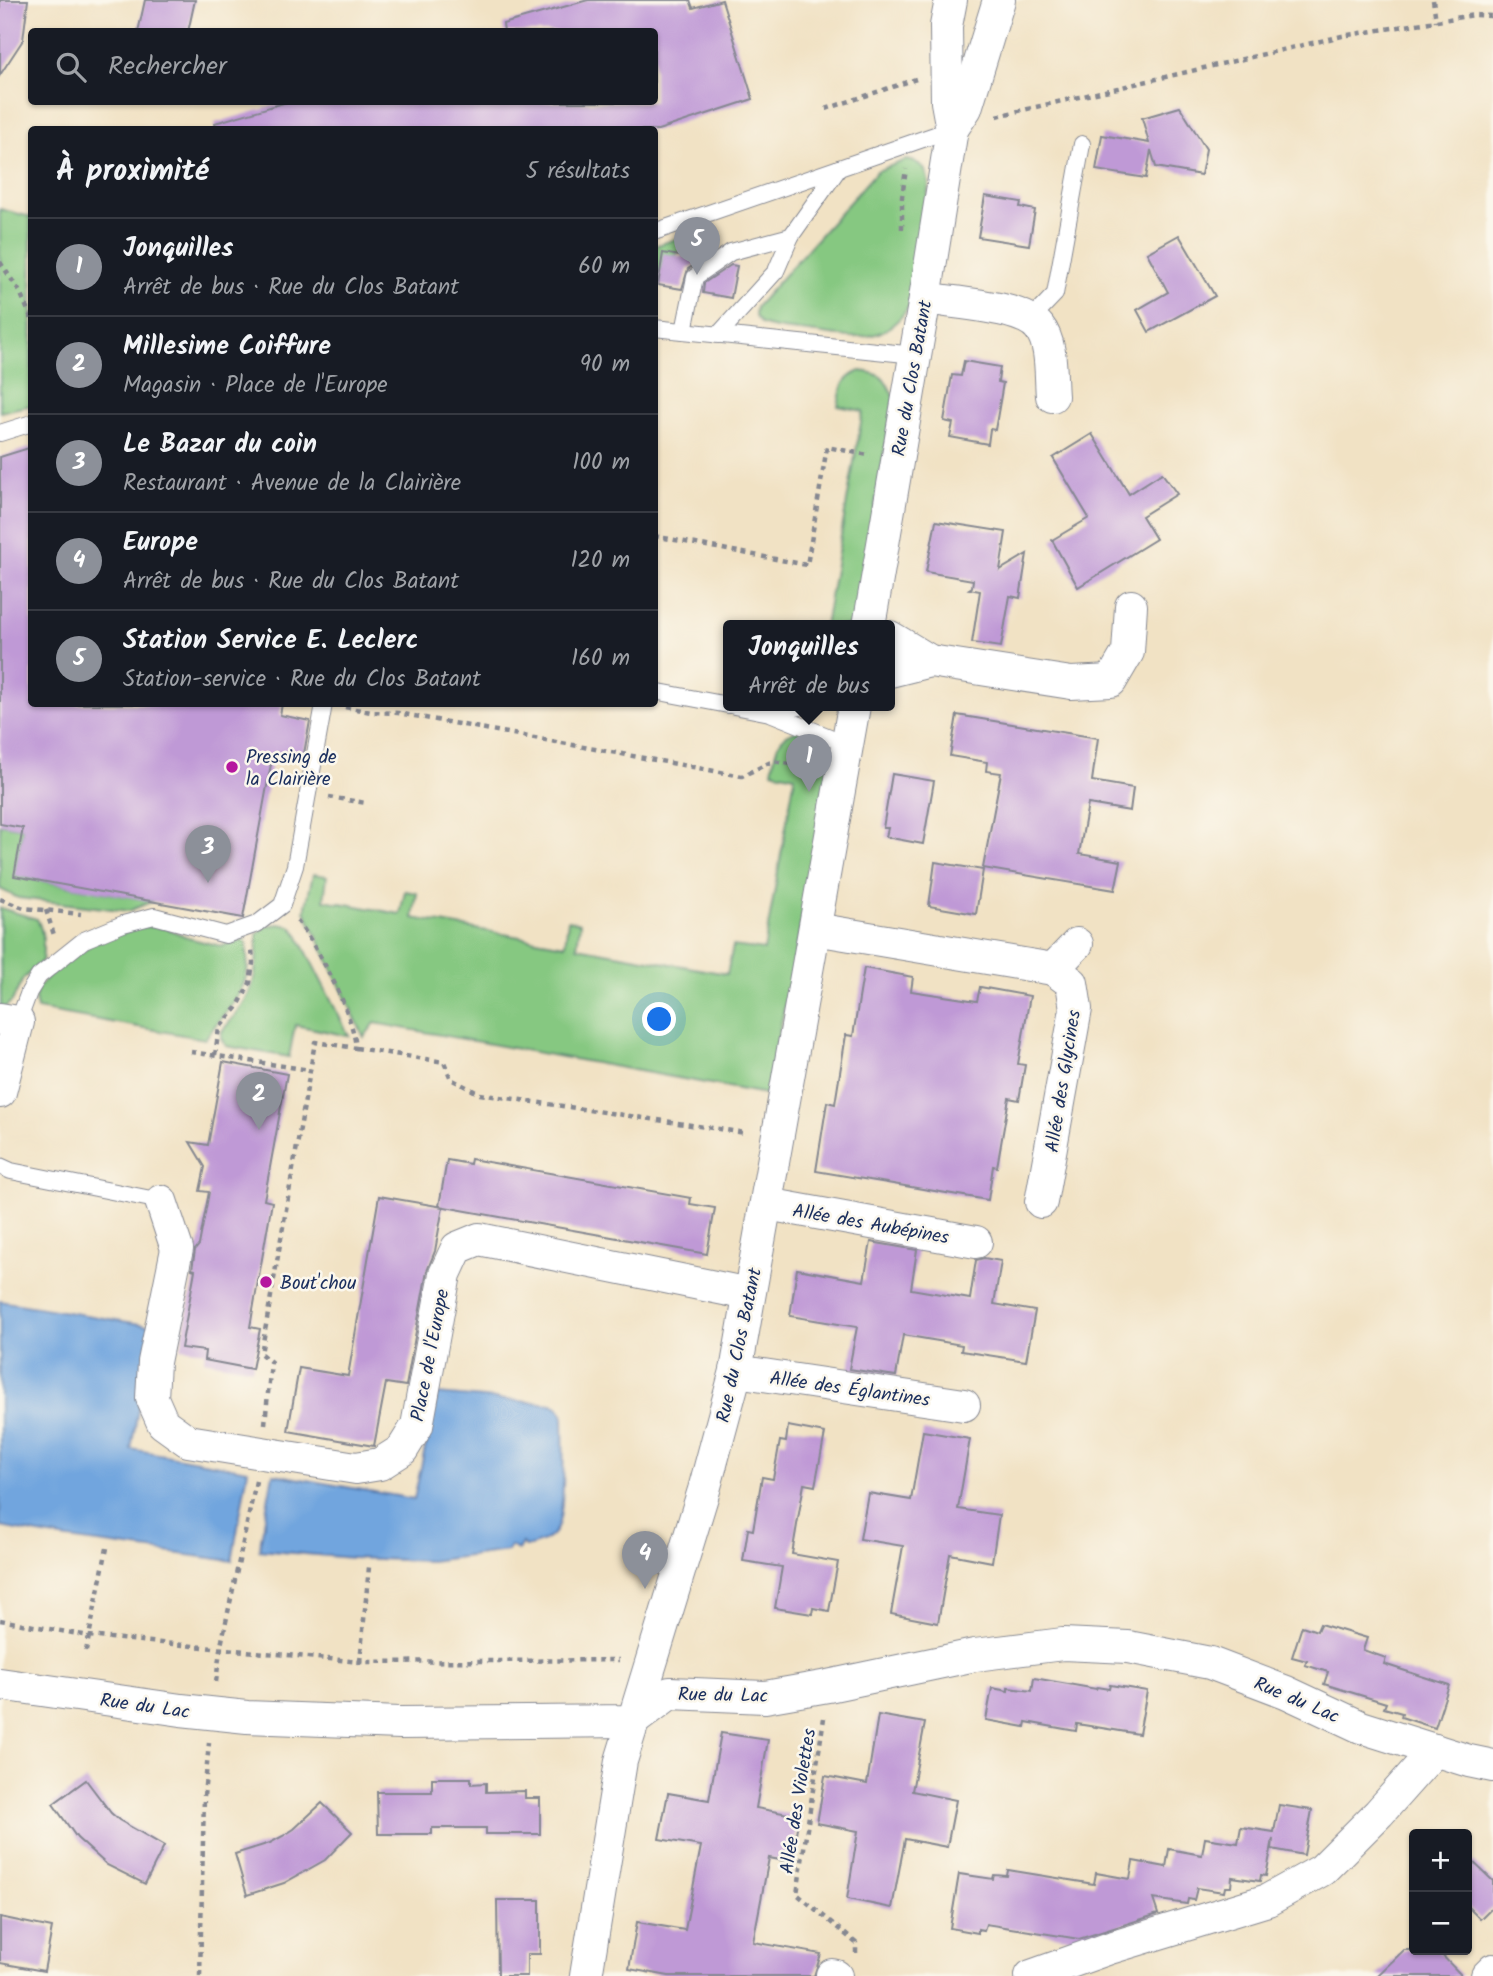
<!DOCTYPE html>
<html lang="fr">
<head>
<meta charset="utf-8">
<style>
  :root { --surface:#171b24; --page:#20242c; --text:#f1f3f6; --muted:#9ea1a6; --line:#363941; --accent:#8c9099 }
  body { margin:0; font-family:Kalam,sans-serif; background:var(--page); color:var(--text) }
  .controls { position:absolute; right:21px; bottom:21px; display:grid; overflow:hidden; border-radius:7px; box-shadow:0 2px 5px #0004 }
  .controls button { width:63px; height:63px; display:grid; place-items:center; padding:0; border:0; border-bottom:2px solid var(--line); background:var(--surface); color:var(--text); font:35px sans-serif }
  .you { position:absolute; left:660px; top:1020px; width:24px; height:24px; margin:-18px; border:5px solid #fff; border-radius:50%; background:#1a73e8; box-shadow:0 0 0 10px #1a73e833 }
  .badge { display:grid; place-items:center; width:46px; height:46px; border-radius:50%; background:var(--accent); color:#fff; font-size:23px; font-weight:700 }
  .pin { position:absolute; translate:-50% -58px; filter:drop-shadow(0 2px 4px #0008) }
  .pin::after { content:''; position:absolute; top:37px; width:24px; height:21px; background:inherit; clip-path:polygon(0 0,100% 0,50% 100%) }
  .popup { position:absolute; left:723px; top:620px; width:172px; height:91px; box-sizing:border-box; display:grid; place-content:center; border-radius:7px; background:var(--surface); filter:drop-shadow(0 2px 5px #0005); font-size:23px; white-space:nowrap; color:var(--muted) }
  .popup b { font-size:26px; color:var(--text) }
  .popup::after { content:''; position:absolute; left:50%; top:100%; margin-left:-14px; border:14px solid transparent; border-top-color:var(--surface) }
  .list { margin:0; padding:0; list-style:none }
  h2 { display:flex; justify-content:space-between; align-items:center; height:91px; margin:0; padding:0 28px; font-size:30px }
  h2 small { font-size:23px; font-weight:400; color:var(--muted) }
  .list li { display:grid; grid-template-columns:46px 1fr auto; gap:21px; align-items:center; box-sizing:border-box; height:98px; padding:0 28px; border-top:2px solid var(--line) }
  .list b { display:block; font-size:26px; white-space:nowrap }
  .list p { margin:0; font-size:23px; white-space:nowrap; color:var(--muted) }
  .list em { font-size:23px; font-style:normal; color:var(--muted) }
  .icon { flex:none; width:38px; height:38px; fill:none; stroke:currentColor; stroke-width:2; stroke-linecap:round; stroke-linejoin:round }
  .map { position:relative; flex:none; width:1493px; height:1976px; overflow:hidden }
  .search { position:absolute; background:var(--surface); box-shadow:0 2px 5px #0004; left:28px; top:28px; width:630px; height:77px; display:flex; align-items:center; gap:18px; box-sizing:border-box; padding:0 24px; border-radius:7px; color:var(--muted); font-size:26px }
  .panel { position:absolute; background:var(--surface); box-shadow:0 2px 5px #0004; left:28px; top:126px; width:630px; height:581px; border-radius:7px }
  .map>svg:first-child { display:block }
</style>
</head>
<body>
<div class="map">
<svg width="1493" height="1976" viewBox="0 0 1493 1976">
  <rect width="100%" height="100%" fill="#fbf7ec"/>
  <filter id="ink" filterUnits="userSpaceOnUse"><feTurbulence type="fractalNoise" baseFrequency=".0143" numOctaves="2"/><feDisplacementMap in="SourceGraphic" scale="14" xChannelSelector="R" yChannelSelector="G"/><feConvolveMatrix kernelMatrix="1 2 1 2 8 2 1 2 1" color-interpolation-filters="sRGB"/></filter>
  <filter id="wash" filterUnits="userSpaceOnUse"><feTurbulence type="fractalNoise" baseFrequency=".00686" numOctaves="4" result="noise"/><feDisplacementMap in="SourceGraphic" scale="28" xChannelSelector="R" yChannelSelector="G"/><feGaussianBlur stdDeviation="1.57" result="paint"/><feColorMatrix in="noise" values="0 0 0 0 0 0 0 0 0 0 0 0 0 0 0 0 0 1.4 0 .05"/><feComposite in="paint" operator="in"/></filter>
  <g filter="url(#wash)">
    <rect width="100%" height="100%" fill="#f1e2c4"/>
    <g fill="#86c881" stroke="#507c70" stroke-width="2">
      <path d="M906,160C922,162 927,169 929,185L910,305C883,347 852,338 809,332C793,330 776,330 761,324L755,316L756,307L877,171Z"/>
      <polygon points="0,209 31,217 32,405 0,412"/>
      <polygon points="697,232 655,277 655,246"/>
      <path d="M860,371C882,373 886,379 894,398L854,626H825L863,411L838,406C842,387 841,379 860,371Z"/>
      <path d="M796,731L819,741L829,763L795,958L766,1094L375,1023L364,1037L305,911L313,874L327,876L324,900L400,914L405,891L417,893L413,918L565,945L568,920L580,923L577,947L727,974L733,946L764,950L795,776L772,771C775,754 776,736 796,731Z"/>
      <polygon points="0,824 23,828 15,876 153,901 129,911 18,898 0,889"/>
      <path d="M0,908L37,919C44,933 44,946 42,961L23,979L12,1001L1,1010Z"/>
      <path d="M279,924L290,926L297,933L349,1036L295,1025L289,1057L226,1046L221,1038L222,1031C253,995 258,983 257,934L266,926Z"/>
      <path d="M143,926L166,928L192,939L221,946L246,939C246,950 249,962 247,973C241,1000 220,1017 205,1039L37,1009L35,999L37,989L53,972L95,941Z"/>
    </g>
    <g fill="#71a5de" stroke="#466a9e" stroke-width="2">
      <polygon points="0,1301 153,1326 131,1449 248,1470 232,1561 61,1538 0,1527"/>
      <path d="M437,1394L552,1404L558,1407L563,1414C563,1440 566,1507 557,1528C552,1540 537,1544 526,1547L522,1543L518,1550L510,1546L507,1551L430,1561L352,1558L259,1550L273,1474L414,1499Z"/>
    </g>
    <g id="blocks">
      <g fill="#bf99d6">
        <polygon points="0,0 28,0 23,40 0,75"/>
        <polygon points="145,0 195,0 188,32 138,32"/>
        <polygon points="588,0 690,0 693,8 722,0 753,99 658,130 216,130 215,123 287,102 654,102 654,32 504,32 503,24"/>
        <polygon points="1180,107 1206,149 1201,175 1156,167 1151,150 1146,178 1096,170 1102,135 1149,143 1142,118"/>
        <polygon points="985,196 1021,202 1020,207 1035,210 1029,245 978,237"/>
        <polygon points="1179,235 1215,296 1149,332 1137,310 1168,292 1147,253"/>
        <polygon points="663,253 702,260 688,269 682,289 658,285"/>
        <polygon points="731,265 737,266 731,298 703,293 704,283"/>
        <polygon points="964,361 1000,367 998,382 1003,383 999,407 995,430 990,429 988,444 950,437 953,423 944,421 952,375 961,376"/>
        <polygon points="1092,434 1129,494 1162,473 1177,494 1142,516 1156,539 1078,587 1052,540 1089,518 1053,458"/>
        <polygon points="32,447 32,704 282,704 280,715 310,721 303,759 273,753 243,918 14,876 23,828 0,824 0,457"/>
        <polygon points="936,521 1006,532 1000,570 1027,554 1020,598 1010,596 1001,647 972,643 980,591 969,589 972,587 973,580 926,572"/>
        <polygon points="957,715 1098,738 1092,781 1133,788 1130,811 1088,804 1079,854 1121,861 1115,890 983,868 1001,773 986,771 987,762 950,756"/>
        <polygon points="892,774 934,781 923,844 886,837 888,828 883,828"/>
        <polygon points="935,862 983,870 976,914 929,906"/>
        <polygon points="864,968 913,977 911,991 977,1001 980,987 1030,996 1018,1064 1025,1065 1019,1100 1009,1098 997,1167 993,1166 988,1200 816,1171 827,1102 835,1104 846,1035 853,1036"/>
        <polygon points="223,1062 287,1074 264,1200 272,1202 250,1327 260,1329 252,1369 204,1360 205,1351 181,1348 195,1270 192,1269 195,1250 199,1245 209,1192 200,1191 205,1167 190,1142 208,1145"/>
        <polygon points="471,1159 691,1198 690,1204 715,1208 707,1254 439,1206 447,1160 470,1164"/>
        <polygon points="379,1196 443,1207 435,1251 427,1271 406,1386 386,1383 374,1446 288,1431 299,1368 348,1376"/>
        <polygon points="871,1242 917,1250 911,1289 970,1299 976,1260 984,1258 1001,1261 994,1304 1035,1311 1026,1361 961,1351 962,1345 903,1335 896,1376 849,1369 857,1327 790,1316 797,1269 864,1281"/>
        <polygon points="788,1426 825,1433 815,1486 804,1484 792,1554 838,1562 829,1611 813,1608 812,1614 775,1608 782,1567 743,1561 748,1529 753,1530 762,1477 773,1479 780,1441 786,1442"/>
        <polygon points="923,1431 970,1439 958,1509 999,1515 992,1562 950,1554 938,1623 891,1614 903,1546 860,1539 868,1493 911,1500"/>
        <polygon points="1320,1624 1367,1638 1363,1650 1386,1658 1384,1664 1449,1685 1435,1728 1401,1717 1402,1713 1384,1708 1386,1703 1324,1684 1328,1672 1305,1665 1307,1661 1292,1657 1302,1626 1317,1631"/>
        <polygon points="1034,1678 1096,1689 1097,1687 1109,1689 1110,1685 1147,1691 1139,1734 1077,1724 1076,1731 1026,1722 1025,1727 986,1720 992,1688 1008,1691 1008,1688 1032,1691"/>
        <polygon points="878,1715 925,1723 912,1791 956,1800 947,1847 905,1839 892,1908 847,1899 858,1831 817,1823 825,1776 867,1784"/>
        <polygon points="721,1733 768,1740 756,1808 799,1816 791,1862 769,1858 753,1942 821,1954 814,1976 669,1976 629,1969 637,1922 685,1930 701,1846 659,1839 668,1793 709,1800"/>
        <polygon points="432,1778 471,1778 471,1784 486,1783 486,1792 525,1791 525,1798 540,1798 540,1834 486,1834 486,1828 432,1828 432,1834 378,1834 377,1792 432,1792"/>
        <polygon points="86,1780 111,1813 119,1820 164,1846 145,1884 107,1865 77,1838 53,1804"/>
        <polygon points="322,1803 352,1832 325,1860 284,1883 247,1895 235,1854 270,1843 283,1836 294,1829"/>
        <polygon points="1279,1805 1312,1810 1304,1855 1272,1849 1273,1839 1266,1876 1261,1875 1260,1881 1232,1877 1231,1887 1225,1887 1224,1892 1197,1888 1194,1900 1188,1899 1187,1904 1153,1899 1158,1914 1079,1939 986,1924 984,1930 978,1929 978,1933 950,1928 959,1874 993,1879 994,1875 1007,1876 1008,1870 1094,1884 1096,1873 1130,1879 1133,1861 1166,1867 1169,1849 1202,1855 1205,1838 1238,1843 1241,1827 1274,1832"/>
        <polygon points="1467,1856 1493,1881 1493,1906 1480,1919 1467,1906"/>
        <polygon points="497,1900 540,1900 540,1954 527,1954 527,1976 498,1976"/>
        <polygon points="0,1917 52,1928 44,1971 0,1963"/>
        <polygon points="1404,1950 1437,1950 1462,1976 1377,1976"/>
      </g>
    </g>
  </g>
  <g filter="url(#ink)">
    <use href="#blocks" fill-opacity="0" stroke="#868891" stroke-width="2"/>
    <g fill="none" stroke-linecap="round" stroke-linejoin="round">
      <g stroke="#868891" stroke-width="18">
        <g id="lane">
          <polyline points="654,232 952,129"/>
          <polyline points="1030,320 1055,294 1082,144"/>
          <polyline points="654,328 915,355"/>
          <polyline points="684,331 695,277 731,252 791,236 839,168"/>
          <polyline points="718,335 776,271 791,236"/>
          <polyline points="0,433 32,423"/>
          <polyline points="654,691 728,705"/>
          <polyline points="734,706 770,713 847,744"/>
          <polyline points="770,713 805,706"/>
          <polyline points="18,1022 29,992 39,976 84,940 123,924 154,916 226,935 257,924 282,905 295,866 324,704"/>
          <polyline points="0,1166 11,1171 161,1201"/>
        </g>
      </g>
      <g stroke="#868891" stroke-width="34">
        <g id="street">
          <polyline points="952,129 966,108 999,0"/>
          <path d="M925,298C953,303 1022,306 1039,327C1053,344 1050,375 1052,396"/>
          <polyline points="869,626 925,298 952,129 947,102 946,26 951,0"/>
          <polyline points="890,637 930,661 1071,683 1111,681 1128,652 1131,606"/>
          <polyline points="890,671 930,661"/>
          <polyline points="815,929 1053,969 1077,944"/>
          <polyline points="0,1019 18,1022 0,1092"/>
          <polyline points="161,1201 177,1249 154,1362 152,1398 163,1423 188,1441 262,1453 356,1468 380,1464 402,1450 417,1426 445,1274 457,1248 479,1239 749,1294"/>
          <polyline points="1041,1202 1076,1009 1072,983 1053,969"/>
          <polyline points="767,1204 976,1242"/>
          <polyline points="736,1371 964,1405"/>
          <polyline points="0,1684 181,1710 247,1717 400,1723 633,1721 670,1693 765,1697 828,1686 975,1655 1063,1644 1128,1647 1210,1663 1286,1692 1361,1727 1469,1761 1493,1766"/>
          <polyline points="832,1975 836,1976"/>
          <polyline points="586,1976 621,1761 704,1490 736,1371 854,706"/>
          <polyline points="1031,1976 1110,1948 1268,1900 1322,1870 1379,1813 1435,1750"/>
          <polyline points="1487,1976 1493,1970"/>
        </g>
      </g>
      <g stroke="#868891" stroke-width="4.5" stroke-dasharray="5 5" stroke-linecap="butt">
        <polyline points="1433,0 1436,21"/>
        <polyline points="826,109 916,79"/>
        <polyline points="997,116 1342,36 1474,15 1493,16"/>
        <polyline points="902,229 902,197 906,169"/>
        <polyline points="0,262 20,292 32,320"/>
        <polyline points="654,536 807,565 827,447 868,455"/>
        <polyline points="345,707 371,712 398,713 742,776 773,761 813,768"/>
        <polyline points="329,797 366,803"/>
        <polyline points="0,899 24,908 81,914"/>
        <polyline points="46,910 54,935"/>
        <polyline points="356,1048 444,1062 451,1079 480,1094 746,1133"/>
        <polyline points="191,1052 310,1070"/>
        <polyline points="215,1055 219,1028 237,1008 250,983 253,963 252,949"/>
        <path d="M265,1424L271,1362L261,1354L315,1042L356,1048C353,1012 319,950 297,920"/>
        <polyline points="0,1620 89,1636 360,1662 619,1660"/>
        <polyline points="86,1651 107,1548"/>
        <polyline points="360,1662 369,1567"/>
        <polyline points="216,1682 220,1650 256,1481"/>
        <polyline points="824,1718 797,1894 856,1943 856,1953"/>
        <polyline points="200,1976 204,1796 209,1743"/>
      </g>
      <use href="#lane" stroke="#fff" stroke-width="16"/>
      <use href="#street" stroke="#fff" stroke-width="32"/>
    </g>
  </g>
  <g fill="#b5179e" stroke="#fbf7ec" stroke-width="2.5">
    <circle cx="232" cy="767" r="7"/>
    <circle cx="266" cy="1282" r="7"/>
  </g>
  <g text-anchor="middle" stroke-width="5" stroke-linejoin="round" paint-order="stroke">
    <g font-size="19" fill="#1b2f5e" stroke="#fbf7ec">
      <text transform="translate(911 378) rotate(-80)" y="7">Rue du Clos Batant</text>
      <text transform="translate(1062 1081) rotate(-81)" y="7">Allée des Glycines</text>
      <text transform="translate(871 1223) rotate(10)" y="7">Allée des Aubépines</text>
      <text transform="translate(738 1345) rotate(-78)" y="7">Rue du Clos Batant</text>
      <text transform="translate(429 1355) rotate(-79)" y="7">Place de l'Europe</text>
      <text transform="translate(850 1388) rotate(8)" y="7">Allée des Églantines</text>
      <text transform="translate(723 1694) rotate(1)" y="7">Rue du Lac</text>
      <text transform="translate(1297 1699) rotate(23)" y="7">Rue du Lac</text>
      <text transform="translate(145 1705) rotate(8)" y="7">Rue du Lac</text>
      <text transform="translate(797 1801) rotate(-81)" y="7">Allée des Violettes</text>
    </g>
    <g font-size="19" fill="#1b2f5e" stroke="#fbf7ec" text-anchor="start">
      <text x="246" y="763">Pressing de<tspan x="246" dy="22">la Clairière</tspan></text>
      <text x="280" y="1289">Bout'chou</text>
    </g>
  </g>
</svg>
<div class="controls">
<button>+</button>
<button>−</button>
</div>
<div class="you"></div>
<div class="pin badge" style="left:809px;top:792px">1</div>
<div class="popup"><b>Jonquilles</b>Arrêt de bus</div>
<div class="pin badge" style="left:259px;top:1130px">2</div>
<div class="pin badge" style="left:208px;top:883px">3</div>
<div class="pin badge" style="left:645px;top:1589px">4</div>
<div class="pin badge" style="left:697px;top:275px">5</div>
<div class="search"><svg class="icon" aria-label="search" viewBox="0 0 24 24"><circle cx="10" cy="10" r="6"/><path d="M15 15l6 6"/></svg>Rechercher</div>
<section class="panel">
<h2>À proximité<small>5 résultats</small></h2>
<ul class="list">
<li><span class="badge">1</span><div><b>Jonquilles</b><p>Arrêt de bus · Rue du Clos Batant</p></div><em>60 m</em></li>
<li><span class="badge">2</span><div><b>Millesime Coiffure</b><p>Magasin · Place de l'Europe</p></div><em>90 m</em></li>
<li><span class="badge">3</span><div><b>Le Bazar du coin</b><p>Restaurant · Avenue de la Clairière</p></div><em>100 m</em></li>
<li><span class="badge">4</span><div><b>Europe</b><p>Arrêt de bus · Rue du Clos Batant</p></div><em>120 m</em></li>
<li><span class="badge">5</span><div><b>Station Service E. Leclerc</b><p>Station-service · Rue du Clos Batant</p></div><em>160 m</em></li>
</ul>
</section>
</div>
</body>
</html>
